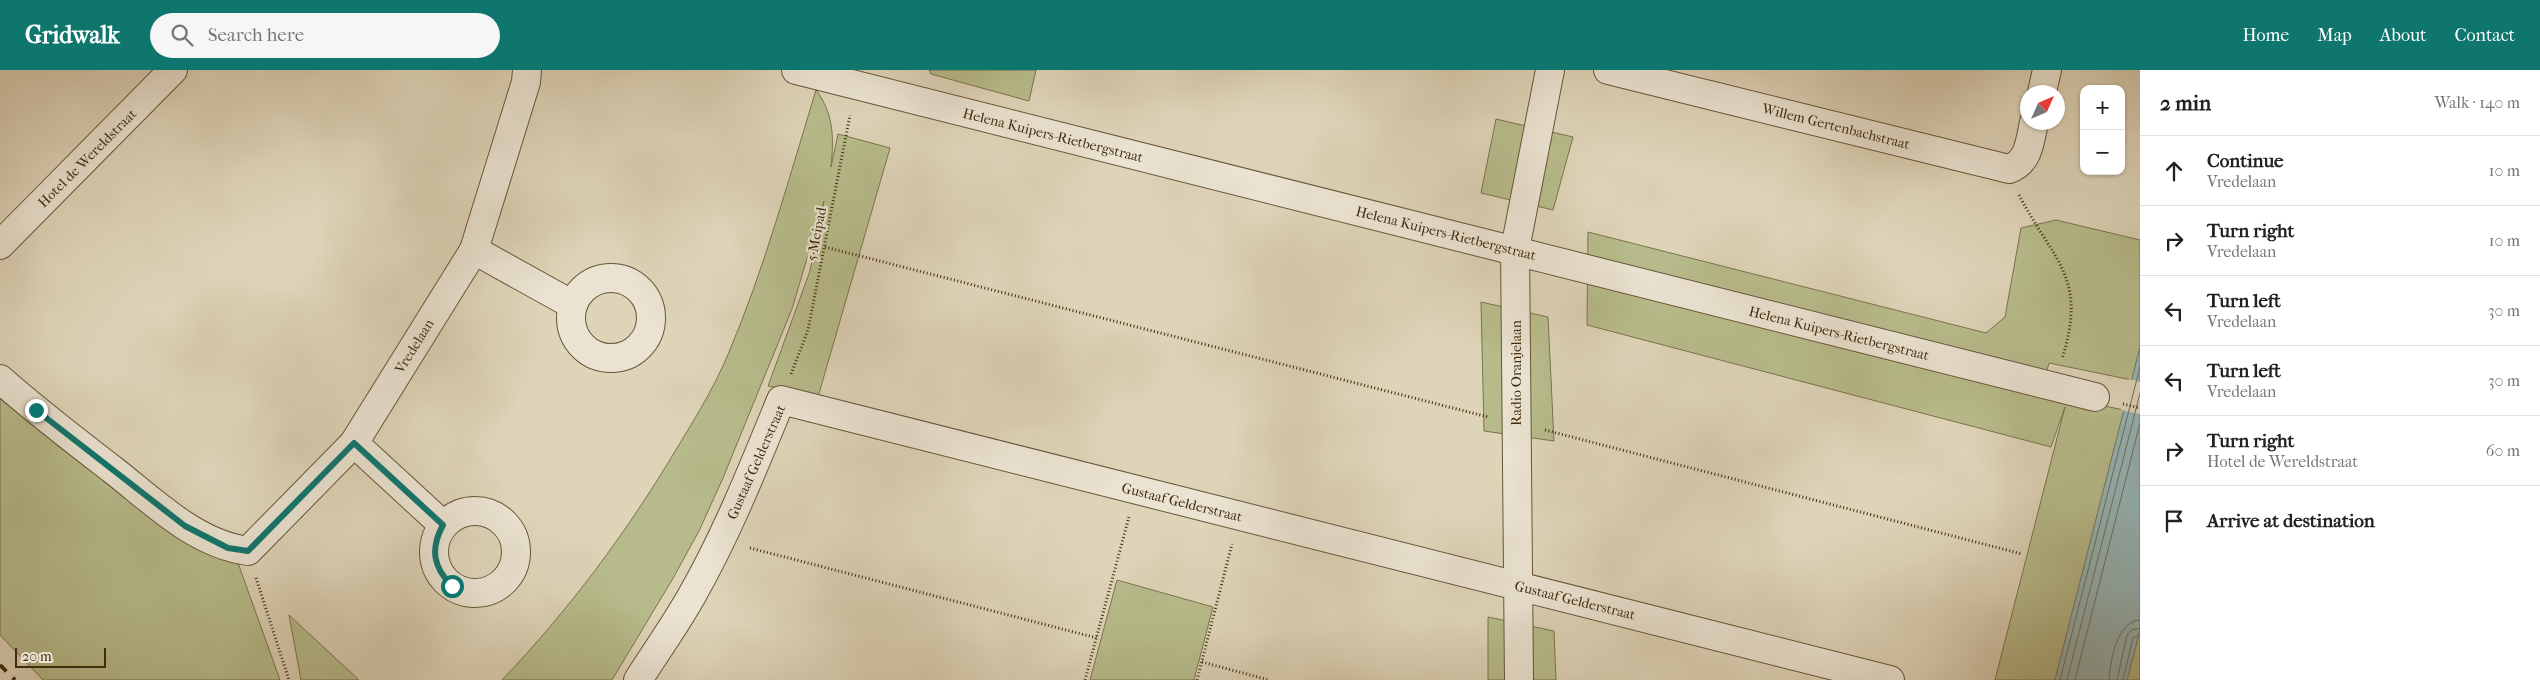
<!DOCTYPE html>
<html lang="en">
<head>
<meta charset="utf-8">
<style>
  :root { --surface:#fff; --page:#f6f6f6; --text:#222; --muted:#767676; --line:#e0e0e0; --accent:#0f766e }
  body { margin:0; font-family:"IM FELL French Canon",serif; background:var(--page); color:var(--text) }
  .controls { position:absolute; right:15px; top:15px; display:grid; overflow:hidden; border-radius:10px; box-shadow:0 1px 4px #0004 }
  .controls button { width:45px; height:45px; display:grid; place-items:center; padding:0; border:0; border-bottom:1px solid var(--line); background:var(--surface); color:var(--text); font:25px sans-serif }
  .compass { position:absolute; left:2020px; top:15px; width:45px; height:45px; border-radius:50%; background:var(--surface); box-shadow:0 1px 4px #0004; rotate:45deg }
  .scale { position:absolute; left:15px; bottom:12px; width:91px; box-sizing:border-box; padding-left:5px; border:2px solid #422b0e; border-top:0; font-size:14px; line-height:18px; white-space:nowrap; color:#422b0e; -webkit-text-stroke:4px #eae3d1; paint-order:stroke }
  .stop { position:absolute; width:15px; height:15px; margin:-11px; border:4px solid #0f766e; border-radius:50%; background:#fff }
  .stop.end { background:#0f766e; border-color:#fff; box-shadow:0 1px 5px #0008 }
  .list { margin:0; padding:0; list-style:none }
  h2 { display:flex; justify-content:space-between; align-items:center; height:65px; margin:0; padding:0 20px; font-size:21px }
  h2 small { font-size:16px; font-weight:400; color:var(--muted) }
  .list li { display:grid; grid-template-columns:32px 1fr auto; gap:15px; align-items:center; box-sizing:border-box; height:70px; padding:0 20px; border-top:1px solid var(--line) }
  .list b { display:block; font-size:19px; white-space:nowrap }
  .list p { margin:0; font-size:16px; white-space:nowrap; color:var(--muted) }
  .list em { font-size:16px; font-style:normal; color:var(--muted) }
  .icon { flex:none; width:28px; height:28px; fill:none; stroke:currentColor; stroke-width:2; stroke-linecap:round; stroke-linejoin:round }
  .map { position:relative; flex:none; width:2140px; height:610px; overflow:hidden }
  header { display:flex; align-items:center; gap:30px; box-sizing:border-box; height:70px; padding:0 25px; background:var(--accent); color:#fff }
  header strong { font-size:24px }
  nav { display:flex; gap:28px; margin-inline-start:auto; font-size:18px }
  .search { width:350px; height:45px; background:var(--page); display:flex; align-items:center; gap:12px; box-sizing:border-box; padding:0 18px; border-radius:28px; color:var(--muted); font-size:19px }
  main { display:flex }
  aside { flex:1; background:var(--surface) }
  .map>svg:first-child { display:block }
</style>
</head>
<body>
<header>
<strong>Gridwalk</strong>
<div class="search"><svg class="icon" aria-label="search" viewBox="0 0 24 24"><circle cx="10" cy="10" r="6"/><path d="M15 15l6 6"/></svg>Search here</div>
<nav><a>Home</a><a>Map</a><a>About</a><a>Contact</a></nav>
</header>
<main>
<div class="map">
<svg width="2140" height="610" viewBox="0 0 2140 610">
  <rect width="100%" height="100%" fill="#ded4b8"/>
  <filter id="stains"><feTurbulence type="fractalNoise" baseFrequency=".004" numOctaves="4"/><feColorMatrix values="0 0 0 0 .2 0 0 0 0 .09 0 0 0 0 .02 0 0 0 .5 -.17"/></filter>
  <radialGradient id="worn" r=".72"><stop offset=".6" stop-color="#630" stop-opacity="0"/><stop offset="1" stop-color="#630" stop-opacity=".3"/></radialGradient>
  <g fill="#b7bb8b" stroke="#7c734c">
    <polygon points="929,0 1036,0 1029,31 931,4"/>
    <path d="M816,20C834,44 834,68 831,97L838,64L890,78L818,327L768,316L810,201L824,131L792,239L723,408L699,461L672,510L612,610H502C569,540 627,462 677,378C696,347 715,316 729,282C765,197 789,108 816,20Z"/>
    <polygon points="1496,49 1573,67 1553,140 1481,123"/>
    <polygon points="2056,150 2140,170 2140,277 2132,310 2049,293 2041,323 2124,340 2055,610 1995,610 2065,337 2051,377 1587,255 1588,162 1986,263 2005,247 2021,158"/>
    <polygon points="1481,232 1548,247 1554,371 1484,361"/>
    <path d="M0,324C76,390 146,449 238,493L280,610H43L0,565Z"/>
    <polygon points="1117,510 1213,537 1194,610 1090,610"/>
    <polygon points="289,545 359,610 301,610"/>
    <polygon points="1488,547 1554,561 1556,610 1488,610"/>
    <polygon points="2140,560 2140,610 2127,610"/>
  </g>
  <polygon fill="#96b6b8" stroke="#747e74" points="2140,277 2140,560 2127,610 2055,610"/>
  <polygon fill="#ded4b8" points="2129,309 2140,312 2140,344 2121,340"/>
  <g fill="none" stroke-linecap="round" stroke-linejoin="round">
    <g stroke="#6c7063" stroke-width="1">
      <polyline points="2060,610 2140,297"/>
      <polyline points="2067,610 2140,323"/>
      <polyline points="2075,610 2140,353"/>
      <path d="M2109,610C2110,591 2117,551 2140,550"/>
      <polyline points="2117,610 2127,565 2132,560 2140,558"/>
      <polyline points="2123,610 2133,568 2140,564"/>
    </g>
    <g stroke="#695538" stroke-width="30">
      <g id="minor">
        <polyline points="796,0 2095,327"/>
        <path d="M1608,0L2009,99C2029,92 2030,71 2034,52"/>
        <polyline points="2042,22 2047,0"/>
        <polyline points="0,175 173,0"/>
        <polyline points="474,180 573,235"/>
        <circle cx="611" cy="248" r="40"/>
        <path d="M0,309C36,341 74,370 113,400C153,431 195,474 248,481L354,373L474,180L526,12L527,0"/>
        <polyline points="354,373 443,455"/>
        <circle cx="475" cy="482" r="41"/>
        <path d="M638,610C656,582 675,555 691,527C727,464 754,396 781,330L1890,610"/>
        <polyline points="1519,610 1515,179 1550,0"/>
      </g>
    </g>
    <g stroke="#422b0e" stroke-width="3" stroke-dasharray="1 2.5" stroke-linecap="butt">
      <path d="M2019,125C2054,192 2088,207 2062,289"/>
      <polyline points="825,177 1488,347"/>
      <polyline points="791,304 808,260 850,45"/>
      <polyline points="2123,334 2140,338"/>
      <polyline points="1545,360 2022,484"/>
      <polyline points="750,478 1097,568"/>
      <polyline points="256,508 289,610"/>
      <polyline points="1202,592 1269,610"/>
      <polyline points="1085,610 1129,447"/>
      <polyline points="1197,610 1232,474"/>
    </g>
    <use href="#minor" stroke="#eae3d1" stroke-width="28"/>
    <polyline stroke="#422b0e" stroke-width="4" stroke-dasharray="9 9" stroke-linecap="butt" points="0,595 15,610"/>
  </g>
  <g fill="none" stroke-linecap="round" stroke-linejoin="round">
    <path stroke="#0f766e" stroke-width="6" d="M36,340L185,456L228,478L248,481L354,373L443,455C430,479 433,497 452,516"/>
  </g>
  <g text-anchor="middle" stroke-width="4.5" stroke-linejoin="round" paint-order="stroke">
    <g font-size="14" fill="#422b0e" stroke="#eae3d1">
      <text transform="translate(1836 56) rotate(14)" y="5">Willem Gertenbachstraat</text>
      <text transform="translate(1053 65) rotate(14)" y="5">Helena Kuipers-Rietbergstraat</text>
      <text transform="translate(87 88) rotate(-45)" y="5">Hotel de Wereldstraat</text>
      <text transform="translate(1446 163) rotate(14)" y="5">Helena Kuipers-Rietbergstraat</text>
      <text transform="translate(816 164) rotate(-79)" y="5">5 Meipad</text>
      <text transform="translate(1839 263) rotate(14)" y="5">Helena Kuipers-Rietbergstraat</text>
      <text transform="translate(414 276) rotate(-58)" y="5">Vredelaan</text>
      <text transform="translate(1516 303) rotate(-90)" y="5">Radio Oranjelaan</text>
      <text transform="translate(756 392) rotate(-66)" y="5">Gustaaf Gelderstraat</text>
      <text transform="translate(1182 432) rotate(14)" y="5">Gustaaf Gelderstraat</text>
      <text transform="translate(1575 530) rotate(14)" y="5">Gustaaf Gelderstraat</text>
    </g>
  </g>
  <rect width="100%" height="100%" filter="url(#stains)"/>
  <rect width="100%" height="100%" fill="url(#worn)"/>
</svg>
<div class="controls">
<button>+</button>
<button>−</button>
</div>
<svg class="compass" viewBox="-18 -18 36 36"><path d="M0-13l5 13h-10z" fill="#e53935"/><path d="M0 13l5-13h-10z" fill="#767676"/></svg>
<div class="scale">20 m</div>
<div class="stop" style="left:452px;top:516px"></div>
<div class="stop end" style="left:36px;top:340px"></div>
</div>
<aside>
<h2>2 min<small>Walk · 140 m</small></h2>
<ul class="list">
<li><svg class="icon" aria-label="ahead" viewBox="0 0 24 24"><path d="M12 20V5M6 11l6-6 6 6"/></svg><div><b>Continue</b><p>Vredelaan</p></div><em>10 m</em></li>
<li><svg class="icon" aria-label="right" viewBox="0 0 24 24"><path d="M7 20v-9h11M14 6l5 5-5 5"/></svg><div><b>Turn right</b><p>Vredelaan</p></div><em>10 m</em></li>
<li><svg class="icon" aria-label="left" viewBox="0 0 24 24"><path d="M17 20v-9H6M10 6l-5 5 5 5"/></svg><div><b>Turn left</b><p>Vredelaan</p></div><em>30 m</em></li>
<li><svg class="icon" aria-label="left" viewBox="0 0 24 24"><path d="M17 20v-9H6M10 6l-5 5 5 5"/></svg><div><b>Turn left</b><p>Vredelaan</p></div><em>30 m</em></li>
<li><svg class="icon" aria-label="right" viewBox="0 0 24 24"><path d="M7 20v-9h11M14 6l5 5-5 5"/></svg><div><b>Turn right</b><p>Hotel de Wereldstraat</p></div><em>60 m</em></li>
<li><svg class="icon" aria-label="arrive" viewBox="0 0 24 24"><path d="M6 21V4h12l-3 4 3 4H6"/></svg><div><b>Arrive at destination</b></div></li>
</ul>
</aside>
</main>
</body>
</html>
